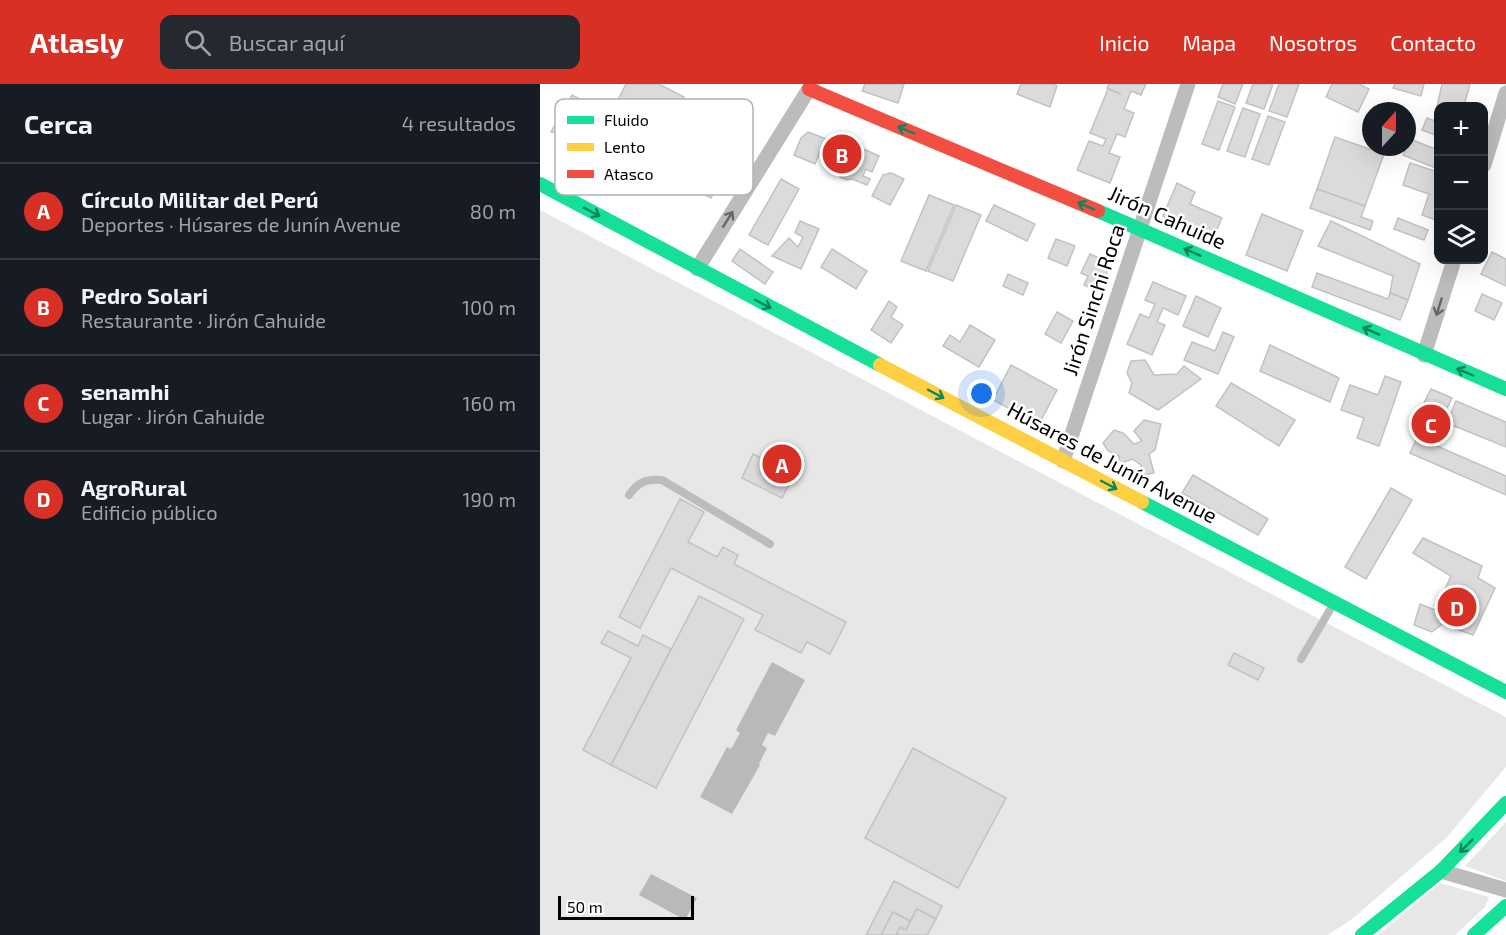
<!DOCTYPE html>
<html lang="es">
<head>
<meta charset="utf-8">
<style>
  :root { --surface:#171b24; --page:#242831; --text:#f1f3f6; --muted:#9ea1a6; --line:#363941; --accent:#d93025 }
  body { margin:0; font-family:"Exo 2",sans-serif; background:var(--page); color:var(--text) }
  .controls { position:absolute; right:18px; top:18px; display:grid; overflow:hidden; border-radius:12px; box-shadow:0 6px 24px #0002 }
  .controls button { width:54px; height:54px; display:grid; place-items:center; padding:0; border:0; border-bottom:2px solid var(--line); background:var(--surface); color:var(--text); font:30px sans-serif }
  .compass { position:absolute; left:822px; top:18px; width:54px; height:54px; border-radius:50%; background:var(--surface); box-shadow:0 6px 24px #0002; rotate:21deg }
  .scale { position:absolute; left:18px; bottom:15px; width:136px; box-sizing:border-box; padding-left:6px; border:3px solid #000; border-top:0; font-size:16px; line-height:21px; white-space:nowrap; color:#000; -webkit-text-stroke:4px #fff; paint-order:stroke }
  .you { position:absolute; left:442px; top:310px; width:21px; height:21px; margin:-15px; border:4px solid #fff; border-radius:50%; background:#1a73e8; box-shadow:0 0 0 9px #1a73e833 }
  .badge { display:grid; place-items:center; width:39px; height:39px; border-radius:50%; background:var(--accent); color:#fff; font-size:20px; font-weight:700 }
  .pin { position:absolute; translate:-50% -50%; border:3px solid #fff; box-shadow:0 2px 6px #0006 }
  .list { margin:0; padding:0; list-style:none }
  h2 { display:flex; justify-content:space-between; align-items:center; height:78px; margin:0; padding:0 24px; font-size:26px }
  h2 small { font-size:20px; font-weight:400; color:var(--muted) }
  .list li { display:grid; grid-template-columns:39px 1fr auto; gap:18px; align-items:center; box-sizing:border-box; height:96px; padding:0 24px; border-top:2px solid var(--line) }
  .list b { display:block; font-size:22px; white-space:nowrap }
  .list p { margin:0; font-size:20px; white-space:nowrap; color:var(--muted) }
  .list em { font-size:20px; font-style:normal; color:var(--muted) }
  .icon { flex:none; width:33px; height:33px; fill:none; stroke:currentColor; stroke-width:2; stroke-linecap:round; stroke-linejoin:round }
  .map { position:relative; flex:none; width:966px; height:851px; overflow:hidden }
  header { display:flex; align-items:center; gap:36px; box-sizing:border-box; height:84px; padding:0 30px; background:var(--accent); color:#fff }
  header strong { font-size:28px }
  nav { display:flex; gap:33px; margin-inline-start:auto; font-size:21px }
  .search { width:420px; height:54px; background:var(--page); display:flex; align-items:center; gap:15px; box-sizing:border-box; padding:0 21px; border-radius:12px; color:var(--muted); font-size:22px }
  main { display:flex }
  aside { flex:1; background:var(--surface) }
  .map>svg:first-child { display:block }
</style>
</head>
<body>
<header>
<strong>Atlasly</strong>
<div class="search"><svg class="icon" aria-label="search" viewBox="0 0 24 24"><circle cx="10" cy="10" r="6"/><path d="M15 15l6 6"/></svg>Buscar aquí</div>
<nav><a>Inicio</a><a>Mapa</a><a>Nosotros</a><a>Contacto</a></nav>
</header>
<main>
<aside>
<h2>Cerca<small>4 resultados</small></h2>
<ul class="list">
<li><span class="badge">A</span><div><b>Círculo Militar del Perú</b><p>Deportes · Húsares de Junín Avenue</p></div><em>80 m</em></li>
<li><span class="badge">B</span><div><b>Pedro Solari</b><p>Restaurante · Jirón Cahuide</p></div><em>100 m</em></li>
<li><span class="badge">C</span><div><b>senamhi</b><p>Lugar · Jirón Cahuide</p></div><em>160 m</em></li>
<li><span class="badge">D</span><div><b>AgroRural</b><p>Edificio público</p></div><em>190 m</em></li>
</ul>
</aside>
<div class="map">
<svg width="966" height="851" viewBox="0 0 966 851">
  <rect width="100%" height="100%" fill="#fff"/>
  <g fill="#e7e7e7">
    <polygon points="0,126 966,633 966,683 907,753 811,836 787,851 0,851"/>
    <polygon points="966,738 966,797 925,782"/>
    <polygon points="900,799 949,813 945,823 915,851 838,851"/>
  </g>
  <g fill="#b9b9b9">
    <polygon points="232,578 265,596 235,652 228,649 222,661 227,664 219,680 220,681 192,730 160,713 187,663 191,665 200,649 196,646"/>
    <polygon points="111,790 157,814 145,836 99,811"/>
  </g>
  <g fill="#dbdbdb" stroke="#c2c2c2" stroke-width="1.5">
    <polygon points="86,0 119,0 144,13 104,83 57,57"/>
    <polygon points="325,0 364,0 358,19 322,7"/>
    <polygon points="481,0 513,0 517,2 510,23 477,10"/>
    <polygon points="569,0 606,0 601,11 591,7 584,25 594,29 585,53 577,50 569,69 580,73 570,99 537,86 549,57 563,62 566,55 550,49 568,5 581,10 567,4"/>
    <polygon points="683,0 703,0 695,20 678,13"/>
    <polygon points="713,0 733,0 724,25 706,19"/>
    <polygon points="739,0 759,0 747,33 729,27"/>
    <polygon points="792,0 819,0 829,5 818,28 786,13"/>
    <polygon points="855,0 884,0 881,12 853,4"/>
    <polygon points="902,0 930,0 924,22 898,22 898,27 896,27"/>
    <polygon points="32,11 47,19 43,26 57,34 39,64 29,59 26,64 15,59 20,50 11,48"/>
    <polygon points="678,17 695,23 679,66 662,60"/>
    <polygon points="703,24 720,30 705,73 687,67"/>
    <polygon points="728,32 745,38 729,81 712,75"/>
    <polygon points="887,34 898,38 898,52 882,46"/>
    <polygon points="268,48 286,55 275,80 254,71 261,54"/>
    <polygon points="795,53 844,70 825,122 777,105"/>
    <polygon points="870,55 898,66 898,85 863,71"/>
    <polygon points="303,56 339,72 332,88 326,85 323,92 330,95 327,101 312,95 307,96 300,93 302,89 297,86 299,82 293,79"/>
    <polygon points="130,67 182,94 171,114 120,87"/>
    <polygon points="870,79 898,88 898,137 882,131 889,110 863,101"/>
    <polygon points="351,89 364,95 350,121 332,112 343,91"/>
    <polygon points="241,95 259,105 228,161 209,151"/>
    <polygon points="637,99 655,108 650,120 682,134 673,154 623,132"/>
    <polygon points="777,105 825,122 821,133 833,137 830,146 770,124"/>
    <polygon points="389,111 414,121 386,187 361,177"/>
    <polygon points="416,121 441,131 413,197 388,187"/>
    <polygon points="454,121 495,140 487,157 446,137"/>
    <polygon points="722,130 763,147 747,187 706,171"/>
    <polygon points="858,134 888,146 884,156 854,145"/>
    <polygon points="260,137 279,145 261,185 232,172 249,154 258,163 263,153 255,149"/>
    <polygon points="791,137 880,180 868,216 850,209 853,192 778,162"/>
    <polygon points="516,155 535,162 527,182 508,174"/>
    <polygon points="200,165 233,188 225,200 192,177"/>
    <polygon points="292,165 327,187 316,205 281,183"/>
    <polygon points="952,168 966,175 966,202 941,190"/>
    <polygon points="550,170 565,176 567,188 558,207 544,201 548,192 541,189"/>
    <polygon points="777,189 848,215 850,209 868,216 860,236 772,203"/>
    <polygon points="468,190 488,199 483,211 463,202"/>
    <polygon points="613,198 646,212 638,231 623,224 617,238 625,241 612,271 587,260 600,230 609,234 615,220 605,216"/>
    <polygon points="942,210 962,219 954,236 935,227"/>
    <polygon points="656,212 681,224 668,253 643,242"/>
    <polygon points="349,217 357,223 351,233 363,241 351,259 331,246"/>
    <polygon points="517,228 533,237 521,259 505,250"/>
    <polygon points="430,241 455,256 439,283 403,262 410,251 420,258"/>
    <polygon points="683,248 694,253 678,290 644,276 652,258 675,267"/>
    <polygon points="730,261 799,294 790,318 720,287"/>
    <polygon points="605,276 614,291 637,290 644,282 661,295 618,326 589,309 592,299 587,289 591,277"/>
    <polygon points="471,281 517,306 499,340 453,316"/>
    <polygon points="845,292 861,298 839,362 817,354 824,334 801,326 810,301 838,311"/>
    <polygon points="691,299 755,336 739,362 676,322"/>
    <polygon points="891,305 912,314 890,359 966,392 966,411 870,369 892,321 884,319"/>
    <polygon points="916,317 966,338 966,363 907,339"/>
    <polygon points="604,336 621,340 615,366 609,370 614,389 604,391 601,381 592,375 579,380 579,372 568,367 563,359 574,346 583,349 594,360 602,357 594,347"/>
    <polygon points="213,370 254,391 242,414 202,394"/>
    <polygon points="653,391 728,435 718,451 642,409"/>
    <polygon points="851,404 872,416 826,495 805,483"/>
    <polygon points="140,415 164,428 148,458 177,473 183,463 198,471 194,480 306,538 290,570 267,558 261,569 215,546 223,531 131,484 100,544 79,533"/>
    <polygon points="883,454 942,482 938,494 955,504 933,551 902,540 892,548 874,541 880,520 895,526 911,492 873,469"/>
    <polygon points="159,512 204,535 116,704 71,681"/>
    <polygon points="68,547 98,562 103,551 131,565 71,681 43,666 91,574 61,559"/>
    <polygon points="694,569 724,584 718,596 688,581"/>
    <polygon points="373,664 466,714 418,804 325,754"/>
    <polygon points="354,797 402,822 396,835 377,825 370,837 353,828 341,851 326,851"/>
    <polygon points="377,825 396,835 387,851 356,851 360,843 366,846"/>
    <polygon points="353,828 370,837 366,846 360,843 356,851 341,851"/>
  </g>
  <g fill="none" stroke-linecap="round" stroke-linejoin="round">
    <g stroke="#bcbcbc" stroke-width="8">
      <path d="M89,411C98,398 106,395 122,396L230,460"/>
      <polyline points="761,575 794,519"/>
    </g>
    <g stroke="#bcbcbc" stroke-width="15">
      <polyline points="944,81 966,9"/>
      <polyline points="157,185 272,0"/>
      <polyline points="884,271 914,176"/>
      <polyline points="523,377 648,0"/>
      <polyline points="901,787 966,806"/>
    </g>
    <g stroke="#16e098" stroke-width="14">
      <polyline points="0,100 340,281"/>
      <polyline points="558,127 966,305"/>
      <polyline points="602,418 966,608"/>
      <polyline points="822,851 901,787 966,719"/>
      <polyline points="934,851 966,822"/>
    </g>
    <polyline stroke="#ffcf43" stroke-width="14" points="340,281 602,418"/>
    <polyline stroke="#f24e42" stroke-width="14" points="269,5 558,127"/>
  </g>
  <defs><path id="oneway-shaft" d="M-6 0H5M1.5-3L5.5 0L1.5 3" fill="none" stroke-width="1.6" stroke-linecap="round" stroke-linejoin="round" transform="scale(1.5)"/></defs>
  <g stroke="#0d865b">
    <use href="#oneway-shaft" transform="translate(366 46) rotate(-157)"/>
    <use href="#oneway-shaft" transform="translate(546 122) rotate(-157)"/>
    <use href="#oneway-shaft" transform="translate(52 128) rotate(28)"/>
    <use href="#oneway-shaft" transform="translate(652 168) rotate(-156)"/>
    <use href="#oneway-shaft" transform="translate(223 220) rotate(28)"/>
    <use href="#oneway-shaft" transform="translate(831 247) rotate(-156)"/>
    <use href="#oneway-shaft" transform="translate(925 288) rotate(-157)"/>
    <use href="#oneway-shaft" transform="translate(396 310) rotate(28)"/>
    <use href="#oneway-shaft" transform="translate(569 401) rotate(28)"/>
    <use href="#oneway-shaft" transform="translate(926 762) rotate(135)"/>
  </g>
  <g stroke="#676767">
    <use href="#oneway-shaft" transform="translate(188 135) rotate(-58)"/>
    <use href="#oneway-shaft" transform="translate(899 223) rotate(107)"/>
  </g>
  <g text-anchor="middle" stroke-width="5" stroke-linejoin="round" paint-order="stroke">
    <g font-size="21" fill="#000" stroke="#fff">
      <text transform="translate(627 134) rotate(24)" y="7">Jirón Cahuide</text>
      <text transform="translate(554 216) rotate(-72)" y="7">Jirón Sinchi Roca</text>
      <text transform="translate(572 379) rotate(28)" y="7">Húsares de Junín Avenue</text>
    </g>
  </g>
  <rect x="15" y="15" width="198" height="96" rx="9" fill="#fff" stroke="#b2b2b2" stroke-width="1.5"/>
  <rect x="27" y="32" width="27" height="8" fill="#16e098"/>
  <rect x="27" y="59" width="27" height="8" fill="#ffcf43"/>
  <rect x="27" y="86" width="27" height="8" fill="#f24e42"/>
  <g font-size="16" fill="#000">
    <text x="64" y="42">Fluido</text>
    <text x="64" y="69">Lento</text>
    <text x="64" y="96">Atasco</text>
  </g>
</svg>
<div class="controls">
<button>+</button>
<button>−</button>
<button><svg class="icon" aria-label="layers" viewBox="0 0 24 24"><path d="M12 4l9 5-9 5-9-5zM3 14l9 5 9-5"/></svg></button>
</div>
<svg class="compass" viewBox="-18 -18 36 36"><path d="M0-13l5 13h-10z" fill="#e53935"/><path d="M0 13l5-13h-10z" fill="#9ea1a6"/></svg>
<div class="scale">50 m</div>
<div class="you"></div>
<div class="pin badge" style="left:242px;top:380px">A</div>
<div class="pin badge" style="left:302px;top:70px">B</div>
<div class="pin badge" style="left:891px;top:340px">C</div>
<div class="pin badge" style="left:917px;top:523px">D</div>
</div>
</main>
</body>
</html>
